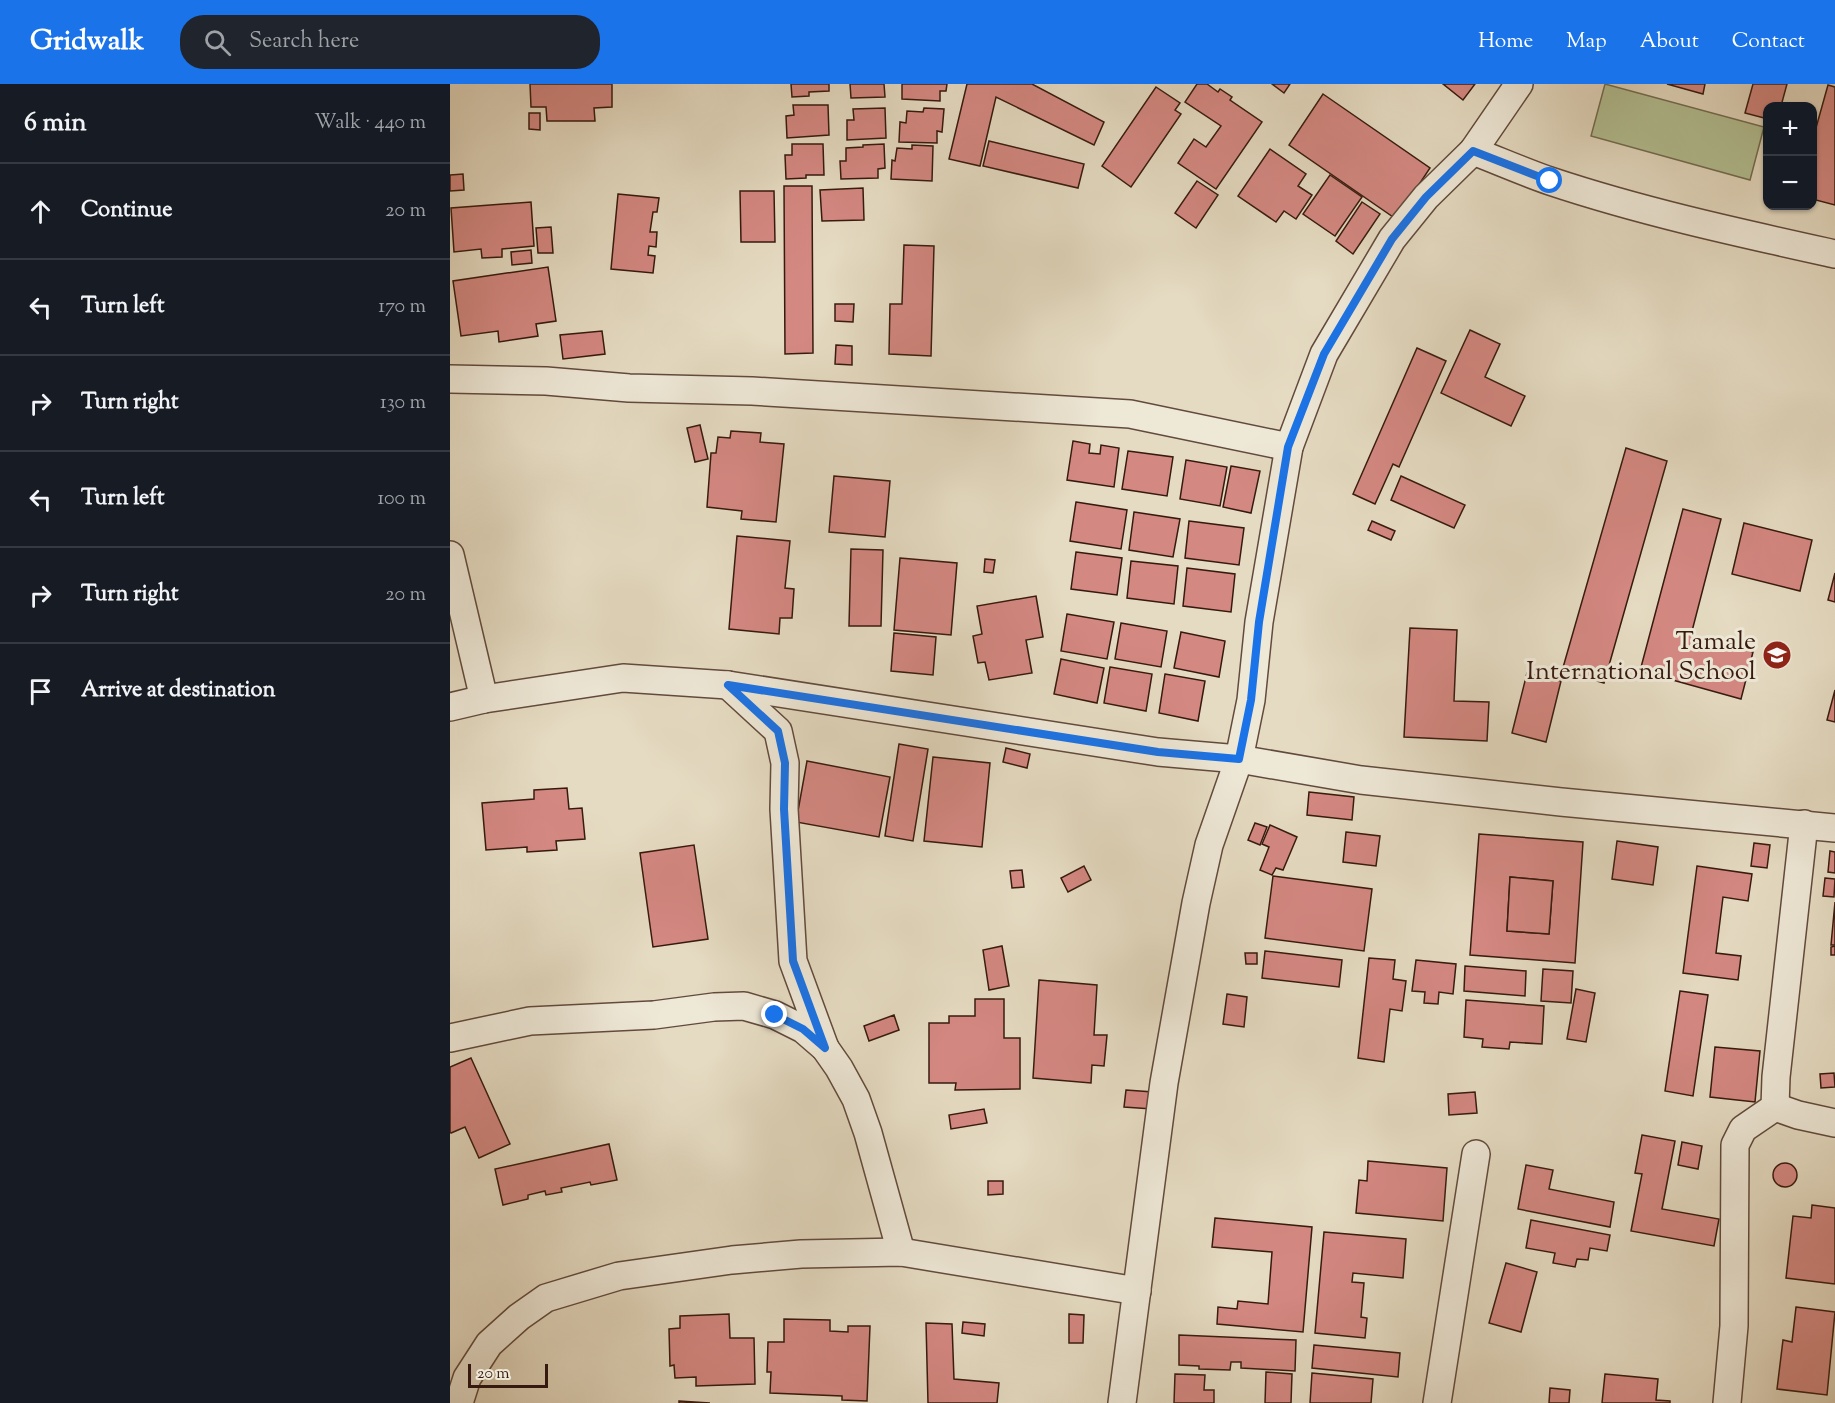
<!DOCTYPE html>
<html lang="en">
<head>
<meta charset="utf-8">
<style>
  :root { --surface:#171b24; --page:#20242c; --text:#f1f3f6; --muted:#9ea1a6; --line:#363941; --accent:#1a73e8 }
  body { margin:0; font-family:"Sorts Mill Goudy",serif; background:var(--page); color:var(--text) }
  .controls { position:absolute; right:18px; top:18px; display:grid; overflow:hidden; border-radius:12px; box-shadow:0 2px 4px #0004 }
  .controls button { width:54px; height:54px; display:grid; place-items:center; padding:0; border:0; border-bottom:2px solid var(--line); background:var(--surface); color:var(--text); font:30px sans-serif }
  .scale { position:absolute; left:18px; bottom:15px; width:80px; box-sizing:border-box; padding-left:6px; border:3px solid #371a0f; border-top:0; font-size:16px; line-height:21px; white-space:nowrap; color:#371a0f; -webkit-text-stroke:4px #eee8d7; paint-order:stroke }
  .stop { position:absolute; width:18px; height:18px; margin:-14px; border:4px solid #1a73e8; border-radius:50%; background:#fff }
  .stop.end { background:#1a73e8; border-color:#fff; box-shadow:0 2px 6px #0008 }
  .list { margin:0; padding:0; list-style:none }
  h2 { display:flex; justify-content:space-between; align-items:center; height:78px; margin:0; padding:0 24px; font-size:26px }
  h2 small { font-size:20px; font-weight:400; color:var(--muted) }
  .list li { display:grid; grid-template-columns:39px 1fr auto; gap:18px; align-items:center; box-sizing:border-box; height:96px; padding:0 24px; border-top:2px solid var(--line) }
  .list b { display:block; font-size:22px; white-space:nowrap }
  .list em { font-size:20px; font-style:normal; color:var(--muted) }
  .icon { flex:none; width:33px; height:33px; fill:none; stroke:currentColor; stroke-width:2; stroke-linecap:round; stroke-linejoin:round }
  .map { position:relative; flex:none; width:1385px; height:1319px; overflow:hidden }
  header { display:flex; align-items:center; gap:36px; box-sizing:border-box; height:84px; padding:0 30px; background:var(--accent); color:#fff }
  header strong { font-size:28px }
  nav { display:flex; gap:33px; margin-inline-start:auto; font-size:21px }
  .search { width:420px; height:54px; background:var(--page); display:flex; align-items:center; gap:15px; box-sizing:border-box; padding:0 21px; border-radius:24px; color:var(--muted); font-size:22px }
  main { display:flex }
  aside { flex:1; background:var(--surface) }
  .map>svg:first-child { display:block }
</style>
</head>
<body>
<header>
<strong>Gridwalk</strong>
<div class="search"><svg class="icon" aria-label="search" viewBox="0 0 24 24"><circle cx="10" cy="10" r="6"/><path d="M15 15l6 6"/></svg>Search here</div>
<nav><a>Home</a><a>Map</a><a>About</a><a>Contact</a></nav>
</header>
<main>
<aside>
<h2>6 min<small>Walk · 440 m</small></h2>
<ul class="list">
<li><svg class="icon" aria-label="ahead" viewBox="0 0 24 24"><path d="M12 20V5M6 11l6-6 6 6"/></svg><div><b>Continue</b></div><em>20 m</em></li>
<li><svg class="icon" aria-label="left" viewBox="0 0 24 24"><path d="M17 20v-9H6M10 6l-5 5 5 5"/></svg><div><b>Turn left</b></div><em>170 m</em></li>
<li><svg class="icon" aria-label="right" viewBox="0 0 24 24"><path d="M7 20v-9h11M14 6l5 5-5 5"/></svg><div><b>Turn right</b></div><em>130 m</em></li>
<li><svg class="icon" aria-label="left" viewBox="0 0 24 24"><path d="M17 20v-9H6M10 6l-5 5 5 5"/></svg><div><b>Turn left</b></div><em>100 m</em></li>
<li><svg class="icon" aria-label="right" viewBox="0 0 24 24"><path d="M7 20v-9h11M14 6l5 5-5 5"/></svg><div><b>Turn right</b></div><em>20 m</em></li>
<li><svg class="icon" aria-label="arrive" viewBox="0 0 24 24"><path d="M6 21V4h12l-3 4 3 4H6"/></svg><div><b>Arrive at destination</b></div></li>
</ul>
</aside>
<div class="map">
<svg width="1385" height="1319" viewBox="0 0 1385 1319">
  <rect width="100%" height="100%" fill="#e5dbc2"/>
  <filter id="stains"><feTurbulence type="fractalNoise" baseFrequency=".00333" numOctaves="4"/><feColorMatrix values="0 0 0 0 .2 0 0 0 0 .09 0 0 0 0 .02 0 0 0 .5 -.17"/></filter>
  <radialGradient id="worn" r=".72"><stop offset=".6" stop-color="#630" stop-opacity="0"/><stop offset="1" stop-color="#630" stop-opacity=".3"/></radialGradient>
  <polygon fill="#b3c094" stroke="#756d52" stroke-width="1.5" points="1155,0 1314,43 1300,96 1141,52"/>
  <g fill="#d48882" stroke="#371a0f" stroke-width="1.5" fill-rule="evenodd">
    <polygon points="80,0 162,0 162,23 144,24 145,37 97,37 96,23 81,23"/>
    <polygon points="341,0 379,0 379,7 359,8 359,12 342,13"/>
    <polygon points="400,0 434,0 435,13 401,14"/>
    <polygon points="452,0 497,0 496,7 490,7 490,17 452,15"/>
    <polygon points="517,0 582,0 654,38 644,61 546,13 530,82 499,75"/>
    <polygon points="747,0 757,0 768,8 770,5 782,13 780,16 812,38 766,105 728,79 744,55 756,63 771,42 735,18"/>
    <polygon points="822,0 840,0 834,9"/>
    <polygon points="993,0 1025,0 1013,16"/>
    <polygon points="1217,0 1255,0 1253,10"/>
    <polygon points="1303,0 1337,0 1331,22 1318,22 1318,35 1295,29"/>
    <polygon points="1378,1 1385,3 1385,121 1362,115 1362,58"/>
    <polygon points="706,3 730,19 725,26 731,30 681,103 652,82"/>
    <polygon points="873,10 980,84 946,135 839,61"/>
    <polygon points="343,21 378,21 379,51 337,54 336,32 344,31"/>
    <polygon points="435,24 436,54 397,56 397,36 404,36 403,25"/>
    <polygon points="474,24 494,25 492,48 487,47 487,59 449,58 450,38 456,39 457,27 473,28"/>
    <polygon points="79,29 90,29 90,46 79,45"/>
    <polygon points="539,57 634,80 628,104 533,82"/>
    <polygon points="342,60 373,60 374,91 356,91 356,94 336,95 335,71 342,71"/>
    <polygon points="434,60 435,84 428,85 428,94 391,95 390,77 396,77 396,64 413,63 413,61"/>
    <polygon points="462,61 483,62 482,97 441,95 442,76 445,77 447,64 462,65"/>
    <polygon points="820,65 856,90 848,102 862,111 846,135 834,127 826,138 788,112"/>
    <polygon points="13,90 14,106 0,107 0,91"/>
    <polygon points="880,91 912,113 885,152 853,130"/>
    <polygon points="747,97 768,111 746,144 725,129"/>
    <polygon points="334,102 362,102 363,269 335,270"/>
    <polygon points="413,104 414,136 372,137 370,106"/>
    <polygon points="290,107 324,107 325,158 291,158"/>
    <polygon points="168,110 209,114 207,128 203,128 200,148 207,148 206,163 199,162 198,171 205,172 203,189 161,185"/>
    <polygon points="81,118 84,162 52,165 52,173 32,174 31,165 4,168 1,124"/>
    <polygon points="912,118 930,130 903,170 886,157"/>
    <polygon points="101,143 103,169 88,169 86,144"/>
    <polygon points="454,161 484,162 481,272 439,270 440,220 452,220"/>
    <polygon points="81,166 82,179 62,181 61,168"/>
    <polygon points="98,183 106,237 86,240 88,252 49,258 48,247 11,252 3,197"/>
    <polygon points="385,220 404,220 403,238 385,237"/>
    <polygon points="1020,246 1050,260 1035,293 1075,312 1061,342 991,309"/>
    <polygon points="152,247 155,270 113,275 110,251"/>
    <polygon points="386,261 402,262 402,281 385,280"/>
    <polygon points="967,264 996,277 949,383 943,380 925,420 903,410"/>
    <polygon points="250,341 258,375 245,378 237,344"/>
    <polygon points="281,347 311,349 310,358 334,360 326,438 291,435 292,427 257,423 261,369 266,369 268,353 280,354"/>
    <polygon points="623,357 640,360 639,369 650,370 651,361 669,364 664,403 617,396"/>
    <polygon points="1176,364 1217,377 1154,599 1112,587"/>
    <polygon points="678,367 723,373 717,412 672,405"/>
    <polygon points="736,376 777,383 770,422 730,415"/>
    <polygon points="781,382 810,387 801,429 773,423"/>
    <polygon points="384,392 440,397 435,453 379,448"/>
    <polygon points="951,392 1015,421 1004,444 941,416"/>
    <polygon points="626,418 677,426 671,465 620,457"/>
    <polygon points="1233,425 1271,435 1241,551 1303,568 1291,615 1190,587"/>
    <polygon points="684,428 730,435 723,473 679,466"/>
    <polygon points="739,437 794,444 789,481 735,474"/>
    <polygon points="922,437 945,447 941,456 918,446"/>
    <polygon points="1294,439 1362,456 1350,507 1282,490"/>
    <polygon points="287,452 340,457 335,504 344,505 342,534 330,534 329,550 279,545"/>
    <polygon points="401,465 433,466 431,542 399,542"/>
    <polygon points="626,468 672,474 667,511 621,505"/>
    <polygon points="450,474 507,479 501,551 444,546"/>
    <polygon points="535,475 545,476 543,489 534,488"/>
    <polygon points="681,477 728,482 724,520 677,514"/>
    <polygon points="737,484 785,490 781,528 733,522"/>
    <polygon points="1385,489 1385,518 1378,516"/>
    <polygon points="586,512 593,553 576,556 582,589 539,596 535,578 528,579 523,552 532,550 527,522"/>
    <polygon points="617,530 664,538 657,575 611,567"/>
    <polygon points="671,539 717,547 711,583 665,575"/>
    <polygon points="960,544 1007,546 1004,617 1039,618 1037,657 954,653"/>
    <polygon points="731,548 775,557 769,593 724,584"/>
    <polygon points="444,549 486,553 483,591 441,587"/>
    <polygon points="611,575 654,584 647,619 604,610"/>
    <polygon points="660,583 702,590 696,627 654,619"/>
    <polygon points="1077,589 1111,597 1096,658 1062,649"/>
    <polygon points="715,590 755,597 748,637 709,629"/>
    <polygon points="1385,606 1385,638 1377,636"/>
    <polygon points="449,660 478,665 463,757 435,752"/>
    <polygon points="556,664 580,670 577,684 553,678"/>
    <polygon points="483,673 540,679 532,763 474,757"/>
    <polygon points="357,677 440,693 429,753 346,738"/>
    <polygon points="117,704 119,725 132,724 135,755 106,757 107,766 77,768 77,763 36,766 32,719 84,715 84,706"/>
    <polygon points="859,708 904,713 902,736 857,731"/>
    <polygon points="805,739 817,743 810,761 798,756"/>
    <polygon points="820,741 847,753 833,786 826,784 822,791 810,786 819,763 812,760"/>
    <polygon points="896,748 930,752 926,782 893,778"/>
    <path d="M1029,750L1133,758L1125,879L1020,871ZM1060,793L1103,797L1099,850L1057,847Z"/>
    <polygon points="1167,757 1208,763 1203,801 1162,795"/>
    <polygon points="1304,759 1320,761 1317,784 1301,782"/>
    <polygon points="244,761 258,855 203,863 190,769"/>
    <polygon points="1380,767 1385,768 1385,789 1378,788"/>
    <polygon points="634,782 641,796 618,808 611,794"/>
    <polygon points="1247,782 1302,790 1298,817 1273,813 1266,869 1291,872 1288,896 1233,889"/>
    <polygon points="572,786 574,803 562,804 560,787"/>
    <polygon points="823,792 922,805 914,867 815,854"/>
    <polygon points="1060,793 1103,797 1099,850 1057,847"/>
    <polygon points="1375,794 1385,795 1384,813 1373,812"/>
    <polygon points="1385,818 1385,861 1381,861"/>
    <polygon points="552,862 559,902 539,906 533,866"/>
    <polygon points="1385,862 1385,871 1381,871 1381,863"/>
    <polygon points="815,867 892,876 889,903 812,894"/>
    <polygon points="795,869 807,869 807,880 796,880"/>
    <polygon points="919,874 945,876 943,895 956,897 952,927 940,925 934,978 908,974"/>
    <polygon points="966,876 1006,880 1003,910 989,908 988,920 974,919 975,908 962,907"/>
    <polygon points="1015,882 1076,887 1075,912 1014,907"/>
    <polygon points="1093,885 1123,887 1121,919 1091,917"/>
    <polygon points="589,896 647,901 644,951 657,951 654,982 642,981 641,999 583,994"/>
    <polygon points="1126,905 1145,909 1136,958 1117,955"/>
    <polygon points="1230,907 1258,911 1243,1012 1215,1007"/>
    <polygon points="777,910 797,913 794,943 773,940"/>
    <polygon points="525,915 554,915 554,954 570,954 570,1005 505,1006 506,999 479,999 479,939 499,939 499,932 525,932"/>
    <polygon points="1016,916 1094,922 1092,960 1060,958 1059,965 1032,963 1033,955 1014,953"/>
    <polygon points="444,931 449,946 419,957 414,942"/>
    <polygon points="1265,963 1310,967 1305,1018 1260,1013"/>
    <polygon points="21,974 60,1060 29,1074 15,1043 1,1049 0,1048 0,983"/>
    <polygon points="1384,989 1385,1003 1371,1004 1370,990"/>
    <polygon points="676,1006 703,1008 702,1025 674,1023"/>
    <polygon points="1025,1008 1027,1029 999,1031 998,1010"/>
    <polygon points="534,1025 537,1039 501,1045 499,1031"/>
    <polygon points="1192,1051 1225,1057 1212,1125 1269,1135 1264,1162 1181,1147 1192,1090 1185,1089"/>
    <polygon points="1232,1058 1252,1062 1248,1085 1228,1081"/>
    <polygon points="159,1060 167,1096 141,1101 140,1098 111,1104 112,1108 96,1111 95,1107 78,1111 78,1115 53,1121 45,1085"/>
    <polygon points="918,1077 997,1084 993,1137 906,1129 909,1096 917,1097"/>
    <circle cx="1335" cy="1091" r="12"/>
    <polygon points="1076,1081 1103,1086 1099,1105 1164,1118 1160,1143 1068,1125"/>
    <polygon points="538,1097 553,1097 553,1110 538,1111"/>
    <polygon points="1362,1121 1385,1124 1385,1200 1336,1194 1343,1132 1361,1134"/>
    <polygon points="765,1134 862,1143 853,1248 767,1240 768,1223 787,1225 788,1217 818,1220 822,1168 762,1163"/>
    <polygon points="1081,1136 1160,1151 1157,1167 1140,1164 1138,1176 1127,1175 1125,1183 1103,1179 1105,1169 1076,1164"/>
    <polygon points="874,1148 956,1155 953,1194 903,1189 902,1198 914,1199 911,1233 917,1234 915,1254 865,1249"/>
    <polygon points="1056,1179 1087,1188 1071,1248 1039,1239"/>
    <polygon points="1346,1223 1385,1228 1377,1311 1327,1305 1333,1256 1342,1258"/>
    <polygon points="279,1230 280,1254 304,1254 305,1300 246,1302 246,1293 225,1294 224,1281 220,1282 219,1245 230,1244 230,1232"/>
    <polygon points="619,1230 634,1231 633,1259 619,1259"/>
    <polygon points="334,1235 380,1236 380,1247 398,1248 398,1242 420,1242 417,1317 392,1316 392,1312 320,1309 321,1288 317,1288 318,1258 334,1258"/>
    <polygon points="513,1238 535,1240 534,1252 512,1249"/>
    <polygon points="476,1239 502,1240 504,1295 549,1299 547,1319 478,1319"/>
    <polygon points="729,1251 846,1256 845,1287 791,1284 791,1278 781,1278 780,1286 749,1285 749,1282 729,1281"/>
    <polygon points="864,1261 950,1269 948,1293 862,1284"/>
    <polygon points="816,1288 842,1290 841,1319 815,1319"/>
    <polygon points="862,1289 923,1295 921,1319 860,1319"/>
    <polygon points="725,1290 755,1291 754,1306 764,1306 764,1319 724,1319"/>
    <polygon points="1155,1290 1208,1295 1206,1316 1220,1317 1220,1319 1152,1319"/>
    <polygon points="1100,1304 1120,1306 1119,1319 1099,1319"/>
    <polygon points="229,1317 260,1319 229,1319"/>
  </g>
  <g fill="none" stroke-linecap="round" stroke-linejoin="round">
    <g stroke="#624a3c" stroke-width="30">
      <g id="street">
        <path d="M1023,67C1049,77 1074,88 1100,97C1193,128 1290,149 1385,170"/>
        <polyline points="0,295 96,297 179,304 302,307 680,330 839,363"/>
        <polyline points="0,471 34,615"/>
        <polyline points="278,601 328,647 335,679 334,725 343,877 375,964"/>
        <polyline points="0,623 34,615 173,594 278,601 708,668 789,675 911,696 1111,718 1385,744"/>
        <polyline points="0,954 80,937 204,931 264,923 294,922 325,931 353,945 375,964 389,984 406,1015 418,1049 451,1168"/>
        <polyline points="1325,1023 1348,1031 1385,1039"/>
        <polyline points="9,1319 17,1294 39,1260 69,1233 96,1214 169,1192 282,1176 351,1170 451,1168 687,1207"/>
        <polyline points="672,1319 714,999 746,819 759,761 789,675 801,616 809,538 839,363 874,270 942,155 976,113 1023,67 1069,0"/>
        <polyline points="987,1319 1026,1070"/>
        <polyline points="1277,1319 1284,1242 1285,1061 1293,1045 1325,1023 1326,993 1354,740"/>
      </g>
    </g>
    <use href="#street" stroke="#eee8d7" stroke-width="27"/>
  </g>
  <g fill="none" stroke-linecap="round" stroke-linejoin="round">
    <polyline stroke="#1a73e8" stroke-width="8" points="325,931 353,945 375,964 343,877 334,725 335,679 328,647 278,601 708,668 789,675 801,616 809,538 838,363 874,270 942,155 976,113 1023,67 1100,97"/>
  </g>
  <defs>
    <g id="school-disc" transform="scale(1.5)"><circle r="9.5" fill="#8f2418" stroke="#eee8d7"/><path d="M0-5L7-2L0 1L-7-2ZM-4 1L0 2.5L4 1V4Q0 6-4 4Z" fill="#fff"/></g>
  </defs>
  <g fill-rule="evenodd">
    <use href="#school-disc" x="1327" y="571"/>
  </g>
  <g text-anchor="middle" stroke-width="6" stroke-linejoin="round" paint-order="stroke">
    <g font-size="26" fill="#371a0f" stroke="#eee8d7" text-anchor="end">
      <text x="1306" y="565">Tamale<tspan x="1306" dy="30">International School</tspan></text>
    </g>
  </g>
  <rect width="100%" height="100%" filter="url(#stains)"/>
  <rect width="100%" height="100%" fill="url(#worn)"/>
</svg>
<div class="controls">
<button>+</button>
<button>−</button>
</div>
<div class="scale">20 m</div>
<div class="stop" style="left:1100px;top:97px"></div>
<div class="stop end" style="left:325px;top:931px"></div>
</div>
</main>
</body>
</html>
